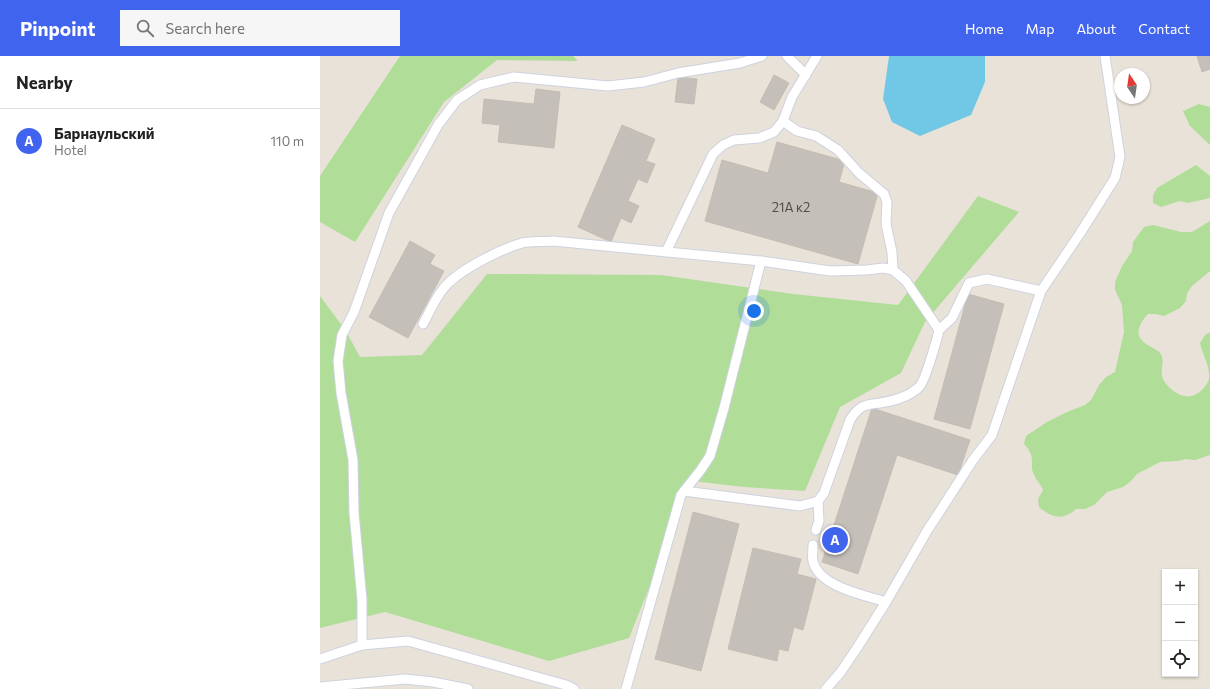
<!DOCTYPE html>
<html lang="en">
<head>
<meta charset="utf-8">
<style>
  :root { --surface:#fff; --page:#f6f6f6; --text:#222; --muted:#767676; --line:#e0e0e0; --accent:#4164ee }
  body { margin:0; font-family:Commissioner,sans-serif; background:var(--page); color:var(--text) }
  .controls { position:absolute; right:12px; bottom:12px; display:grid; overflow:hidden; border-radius:0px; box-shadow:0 1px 3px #0004 }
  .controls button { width:36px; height:36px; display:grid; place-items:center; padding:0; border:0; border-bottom:1px solid var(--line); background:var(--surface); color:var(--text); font:20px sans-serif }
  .compass { position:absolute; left:794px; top:12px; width:36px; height:36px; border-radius:50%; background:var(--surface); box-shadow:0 1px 3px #0004; rotate:347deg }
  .you { position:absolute; left:434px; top:255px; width:14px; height:14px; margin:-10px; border:3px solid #fff; border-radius:50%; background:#1a73e8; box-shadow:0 0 0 6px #1a73e833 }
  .badge { display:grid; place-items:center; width:26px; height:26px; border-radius:50%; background:var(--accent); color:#fff; font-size:13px; font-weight:700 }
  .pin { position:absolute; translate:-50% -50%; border:2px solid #fff; box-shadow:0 1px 4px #0006 }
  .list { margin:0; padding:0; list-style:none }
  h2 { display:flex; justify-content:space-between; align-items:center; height:52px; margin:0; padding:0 16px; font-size:17px }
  h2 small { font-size:13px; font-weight:400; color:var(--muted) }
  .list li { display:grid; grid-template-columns:26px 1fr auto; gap:12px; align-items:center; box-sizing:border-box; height:64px; padding:0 16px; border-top:1px solid var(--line) }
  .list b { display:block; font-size:15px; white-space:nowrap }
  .list p { margin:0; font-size:13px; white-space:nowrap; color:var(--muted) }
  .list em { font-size:13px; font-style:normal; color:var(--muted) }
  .icon { flex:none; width:22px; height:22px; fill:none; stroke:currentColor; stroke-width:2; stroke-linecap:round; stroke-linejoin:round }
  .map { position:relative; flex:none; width:890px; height:633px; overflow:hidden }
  header { display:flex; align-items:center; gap:24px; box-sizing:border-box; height:56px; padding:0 20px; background:var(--accent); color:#fff }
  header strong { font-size:19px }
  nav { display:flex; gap:22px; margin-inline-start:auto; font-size:14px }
  .search { width:280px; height:36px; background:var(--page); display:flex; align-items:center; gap:10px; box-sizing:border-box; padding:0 14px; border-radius:0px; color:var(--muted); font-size:15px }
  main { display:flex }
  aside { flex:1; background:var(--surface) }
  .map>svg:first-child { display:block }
</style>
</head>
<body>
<header>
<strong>Pinpoint</strong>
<div class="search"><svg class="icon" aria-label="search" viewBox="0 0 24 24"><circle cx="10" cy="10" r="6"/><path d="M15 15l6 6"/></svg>Search here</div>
<nav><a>Home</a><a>Map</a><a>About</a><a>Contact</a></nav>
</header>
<main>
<aside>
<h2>Nearby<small></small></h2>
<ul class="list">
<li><span class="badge">A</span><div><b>Барнаульский</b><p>Hotel</p></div><em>110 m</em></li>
</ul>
</aside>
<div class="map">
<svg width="890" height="633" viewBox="0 0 890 633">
  <rect width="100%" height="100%" fill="#e9e2d9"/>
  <g fill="#b0dd98">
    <polygon points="80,0 253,0 258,5 177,4 124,46 35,186 0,166 0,120"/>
    <polygon points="879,48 890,51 890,89 870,70 863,55"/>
    <polygon points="876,109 890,120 890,142 868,147 860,145 841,151 833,147 833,139 837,132"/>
    <polygon points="658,140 699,156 605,266 581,317 520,351 485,435 424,431 372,425 309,582 229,605 65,556 0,572 0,240 26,275 40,301 102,299 167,218 341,219 473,238 578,249"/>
    <path d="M890,165V215L872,230L867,237L866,245L860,252L844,260L836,258H828C820,267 813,278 825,287C829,291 836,292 840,297C846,304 839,315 843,323C846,330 857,339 864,340C875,343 888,331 889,322C890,309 882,298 880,287L885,279L890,276V399L875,404L865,403L858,405L840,406L817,418L811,425L803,431L787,436L774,449L765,453H756C743,465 732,462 719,451L718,443L723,434C720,427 716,424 714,419C708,407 718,403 704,388L706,380L727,366L747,356L765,349L771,344L779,329L786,321L795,316L804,276L802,249L795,234V226L802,210L812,195L813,186L824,171L833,169L861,176H872Z"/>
  </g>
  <polygon fill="#71c8e6" points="569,0 665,0 665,26 651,59 600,80 572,66 563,43"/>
  <g fill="#c4bfb9" stroke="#c4bdb3">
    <polygon points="877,0 890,0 890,13 882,16"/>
    <polygon points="454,19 469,27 454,54 440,46"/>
    <polygon points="358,21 377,23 374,48 355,46"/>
    <polygon points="216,33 240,36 234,92 178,86 180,69 162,67 164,43 214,48"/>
    <polygon points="302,69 335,83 326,105 335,108 327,127 318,123 308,145 319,150 311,167 301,162 291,186 258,171"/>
    <polygon points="457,86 525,105 519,126 558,137 538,208 385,165 402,104 448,117"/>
    <polygon points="90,185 115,199 110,208 124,215 88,282 49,261"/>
    <polygon points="648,238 684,248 650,373 614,363"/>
    <polygon points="552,352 650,384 638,419 577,399 538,518 502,506"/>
    <polygon points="373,456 419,468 381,615 335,603"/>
    <polygon points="433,492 481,503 477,518 496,523 483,574 474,571 468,595 459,593 457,605 408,593"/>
  </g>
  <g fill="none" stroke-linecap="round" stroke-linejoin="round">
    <g stroke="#ced2df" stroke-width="11">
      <g id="lane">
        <polyline points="467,0 486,19"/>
        <polyline points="463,65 477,75 496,80 518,94 539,117 564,138 567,146 566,168 572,196 573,214"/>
        <polyline points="346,196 393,98 403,89 414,84 439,82 454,76 463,65 472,41 497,0"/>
        <path d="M103,268C109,257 115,243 123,233C138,214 179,194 202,187C211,185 223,186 233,185L441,205L510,215L547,214L563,212L573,214L586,225L619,274C617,283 605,326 599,331C589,341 573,345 560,347C554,348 547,348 542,351C537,354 533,359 530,364L504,437L498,445L480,450L364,435"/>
        <polyline points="619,274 632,262 649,227 667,223 721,235"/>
        <polyline points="496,474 499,465 498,445"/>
        <path d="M493,489C493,494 492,500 493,505C499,531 544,539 566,546"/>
        <polyline points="42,589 42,544 34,457 33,404 21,337 18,305 22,279 34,256 69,157 118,69 137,44 160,29 194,21 288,30 324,26 358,17 420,7 442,0"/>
        <polyline points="0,603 42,589 88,585 246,629 254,633"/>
        <polyline points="0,631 85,623 113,626 148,633"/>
        <polyline points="306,633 361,439 380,415 390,400 404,352 441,205"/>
        <polyline points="506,633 520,617 537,592 566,546 607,475 653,404 672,379 721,235 759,179 795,122 800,101 785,0"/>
      </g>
    </g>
    <use href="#lane" stroke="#fff" stroke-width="9"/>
  </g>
  <g text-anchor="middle" stroke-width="4" stroke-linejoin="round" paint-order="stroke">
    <g font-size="13" fill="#4e4d4c">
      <text x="471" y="156">21А к2</text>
    </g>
  </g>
</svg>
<div class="controls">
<button>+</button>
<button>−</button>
<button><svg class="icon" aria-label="locate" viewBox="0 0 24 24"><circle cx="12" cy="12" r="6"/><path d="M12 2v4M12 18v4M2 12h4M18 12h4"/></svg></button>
</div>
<svg class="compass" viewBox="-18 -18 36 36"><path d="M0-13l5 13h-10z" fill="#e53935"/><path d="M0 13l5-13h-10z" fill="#767676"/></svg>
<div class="you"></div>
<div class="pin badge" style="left:515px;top:484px">A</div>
</div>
</main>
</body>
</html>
